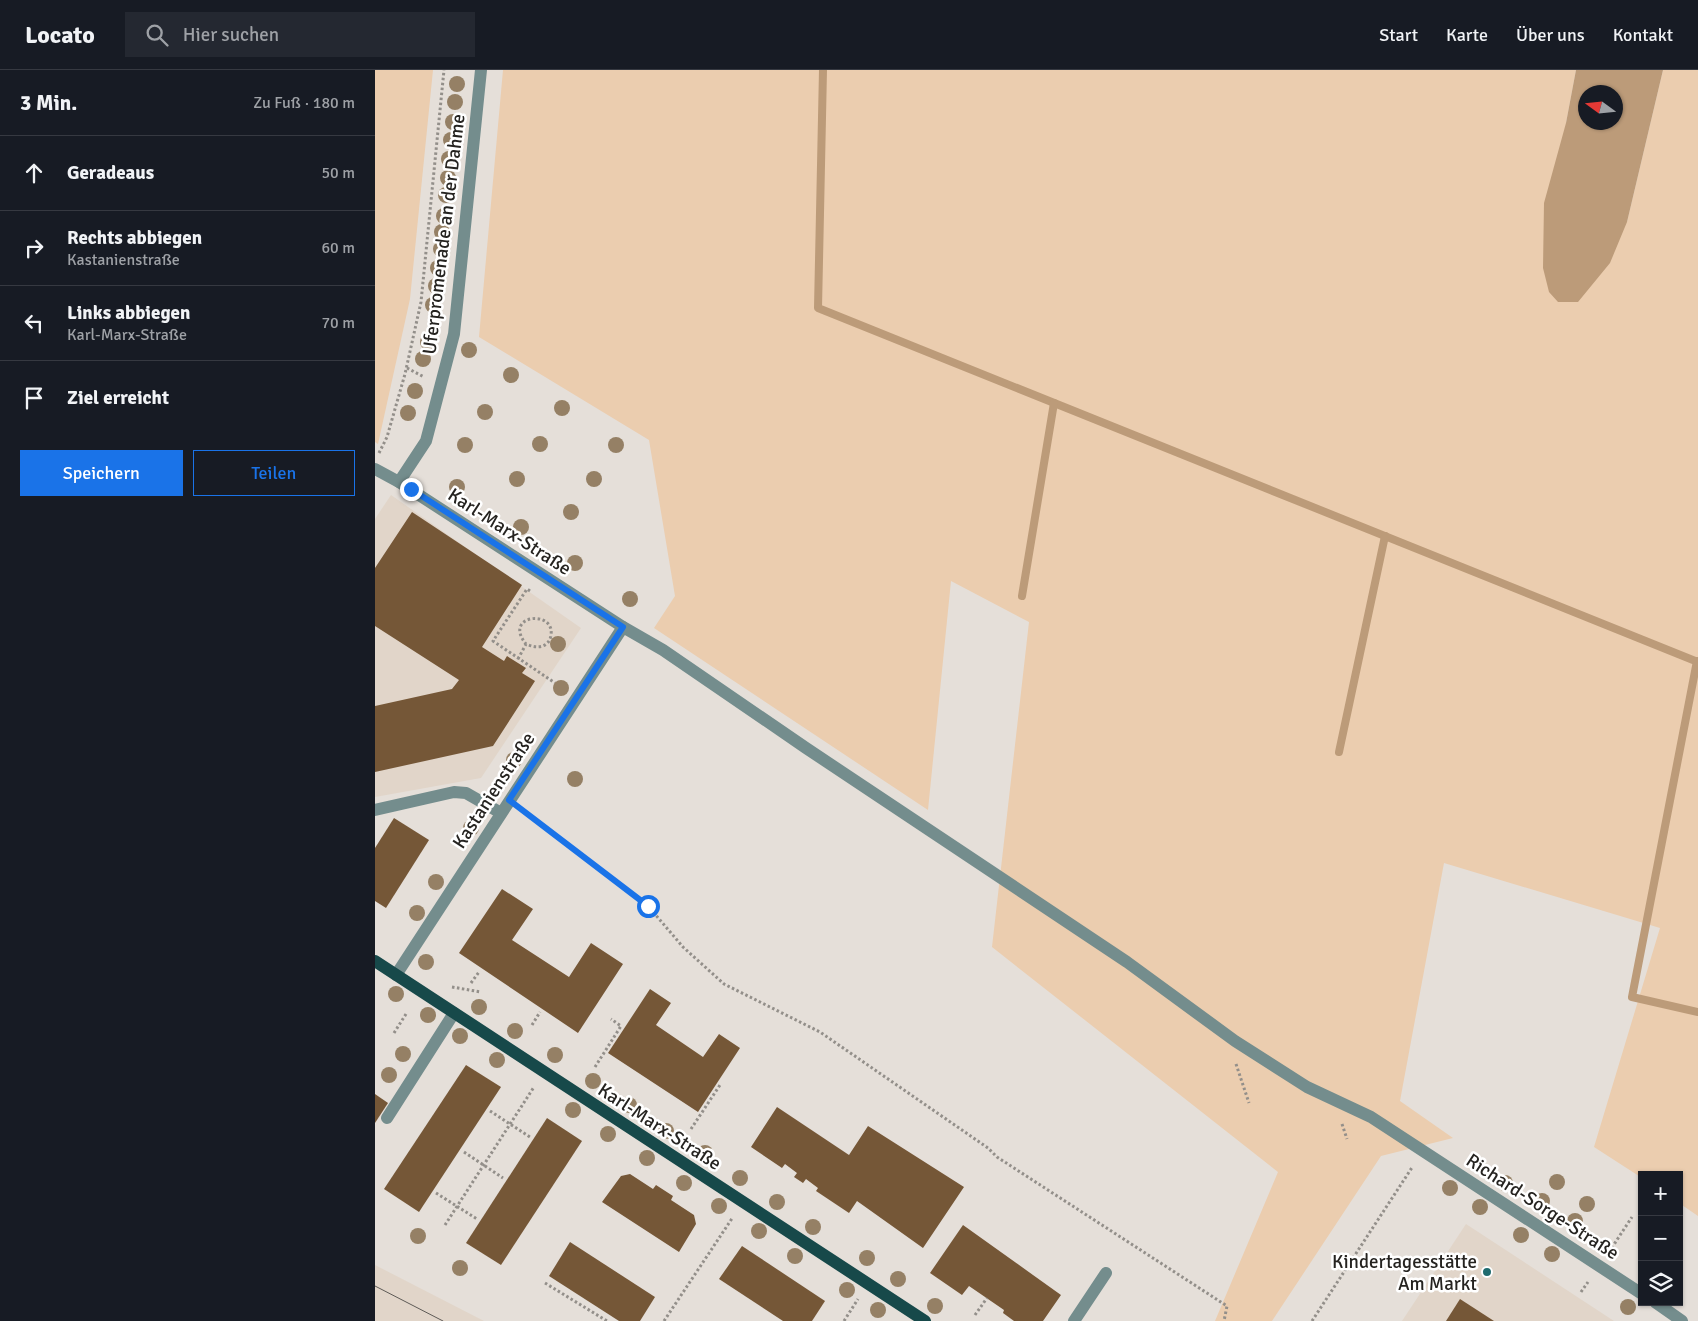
<!DOCTYPE html>
<html lang="de">
<head>
<meta charset="utf-8">
<style>
  :root { --surface:#171b24; --page:#242831; --text:#f1f3f6; --muted:#9ea1a6; --line:#363941; --accent:#1a73e8 }
  body { margin:0; font-family:Signika,sans-serif; background:var(--page); color:var(--text) }
  .controls { position:absolute; right:15px; bottom:15px; display:grid; overflow:hidden; border-radius:0px; box-shadow:0 1px 4px #0004 }
  .controls button { width:45px; height:45px; display:grid; place-items:center; padding:0; border:0; border-bottom:1px solid var(--line); background:var(--surface); color:var(--text); font:25px sans-serif }
  .compass { position:absolute; left:1203px; top:15px; width:45px; height:45px; border-radius:50%; background:var(--surface); box-shadow:0 1px 4px #0004; rotate:285deg }
  .stop { position:absolute; width:15px; height:15px; margin:-11px; border:4px solid #1a73e8; border-radius:50%; background:#fff }
  .stop.end { background:#1a73e8; border-color:#fff; box-shadow:0 1px 5px #0008 }
  .list { margin:0; padding:0; list-style:none }
  h2 { display:flex; justify-content:space-between; align-items:center; height:65px; margin:0; padding:0 20px; font-size:21px }
  h2 small { font-size:16px; font-weight:400; color:var(--muted) }
  .list li { display:grid; grid-template-columns:32px 1fr auto; gap:15px; align-items:center; box-sizing:border-box; height:75px; padding:0 20px; border-top:1px solid var(--line) }
  .list b { display:block; font-size:19px; white-space:nowrap }
  .list p { margin:0; font-size:16px; white-space:nowrap; color:var(--muted) }
  .list em { font-size:16px; font-style:normal; color:var(--muted) }
  .actions { display:flex; gap:10px; padding:15px 20px }
  .actions a { flex:1; padding:11px 0; border:1px solid var(--accent); border-radius:0px; text-align:center; font-size:18px; color:var(--accent) }
  .actions .main { background:var(--accent); color:#fff }
  .icon { flex:none; width:28px; height:28px; fill:none; stroke:currentColor; stroke-width:2; stroke-linecap:round; stroke-linejoin:round }
  .map { position:relative; flex:none; width:1323px; height:1251px; overflow:hidden }
  header { display:flex; align-items:center; gap:30px; box-sizing:border-box; height:70px; padding:0 25px; background:var(--surface); border-bottom:1px solid var(--line) }
  header strong { font-size:24px }
  nav { display:flex; gap:28px; margin-inline-start:auto; font-size:18px }
  .search { width:350px; height:45px; background:var(--page); display:flex; align-items:center; gap:12px; box-sizing:border-box; padding:0 18px; border-radius:0px; color:var(--muted); font-size:19px }
  main { display:flex }
  aside { flex:1; background:var(--surface) }
  .map>svg:first-child { display:block }
</style>
</head>
<body>
<header>
<strong>Locato</strong>
<div class="search"><svg class="icon" aria-label="search" viewBox="0 0 24 24"><circle cx="10" cy="10" r="6"/><path d="M15 15l6 6"/></svg>Hier suchen</div>
<nav><a>Start</a><a>Karte</a><a>Über uns</a><a>Kontakt</a></nav>
</header>
<main>
<aside>
<h2>3 Min.<small>Zu Fuß · 180 m</small></h2>
<ul class="list">
<li><svg class="icon" aria-label="ahead" viewBox="0 0 24 24"><path d="M12 20V5M6 11l6-6 6 6"/></svg><div><b>Geradeaus</b></div><em>50 m</em></li>
<li><svg class="icon" aria-label="right" viewBox="0 0 24 24"><path d="M7 20v-9h11M14 6l5 5-5 5"/></svg><div><b>Rechts abbiegen</b><p>Kastanienstraße</p></div><em>60 m</em></li>
<li><svg class="icon" aria-label="left" viewBox="0 0 24 24"><path d="M17 20v-9H6M10 6l-5 5 5 5"/></svg><div><b>Links abbiegen</b><p>Karl-Marx-Straße</p></div><em>70 m</em></li>
<li><svg class="icon" aria-label="arrive" viewBox="0 0 24 24"><path d="M6 21V4h12l-3 4 3 4H6"/></svg><div><b>Ziel erreicht</b></div></li>
</ul>
<div class="actions"><a class="main">Speichern</a><a>Teilen</a></div>
</aside>
<div class="map">
<svg width="1323" height="1251" viewBox="0 0 1323 1251">
  <rect width="100%" height="100%" fill="#e5dfd9"/>
  <g fill="#e1d5c9">
    <polygon points="16,425 206,558 106,708 0,727 0,449"/>
    <polygon points="1091,1154 1239,1251 1027,1251"/>
    <polygon points="0,1195 109,1251 0,1251"/>
  </g>
  <g fill="#ebcdaf">
    <polygon points="0,0 58,0 35,229 3,374 0,372"/>
    <polygon points="128,0 1201,0 1191,53 1252,152 1288,0 1323,0 1323,1146 1304,1133 1304,1105 1267,1105 1267,1108 1219,1077 1285,858 1069,793 1025,1031 1078,1068 1006,1086 897,1251 840,1251 903,1102 617,877 654,552 576,511 553,740 279,558 300,526 274,370 104,267"/>
  </g>
  <path fill="#bc9b79" fill-rule="evenodd" d="M1201,0H1288L1252,152L1235,193L1203,232H1183L1174,222L1168,198L1169,133L1191,53ZM1210,22H1240V52H1210Z"/>
  <g fill="none" stroke-linecap="round" stroke-linejoin="round">
    <g stroke="#bc9b79" stroke-width="8">
      <polyline points="448,0 443,238 1323,592"/>
      <polyline points="647,526 679,333"/>
      <polyline points="1322,591 1257,927 1323,942"/>
      <polyline points="964,682 1010,466"/>
    </g>
  </g>
  <g fill="#755737">
    <polygon points="37,442 147,515 107,577 129,591 132,586 151,598 147,603 160,611 118,676 0,702 0,636 77,619 84,610 0,556 0,498"/>
    <polygon points="19,748 54,770 11,838 0,831 0,778"/>
    <polygon points="127,819 158,839 137,870 194,907 216,873 248,894 203,963 84,883"/>
    <polygon points="275,919 296,933 281,955 328,987 344,964 365,978 323,1042 233,983"/>
    <polygon points="91,995 126,1017 44,1142 9,1119"/>
    <polygon points="0,1024 13,1033 0,1053"/>
    <polygon points="402,1037 474,1085 493,1056 589,1117 548,1178 482,1131 474,1143 441,1121 443,1118 431,1109 428,1113 419,1107 422,1103 410,1094 407,1098 376,1077"/>
    <polygon points="172,1048 207,1071 126,1195 91,1173"/>
    <polygon points="255,1104 278,1119 281,1115 298,1126 296,1130 319,1145 321,1154 304,1182 227,1132 246,1106"/>
    <polygon points="588,1155 686,1225 668,1251 639,1251 628,1243 629,1240 594,1216 587,1225 555,1203"/>
    <polygon points="195,1172 280,1227 265,1251 244,1251 174,1206"/>
    <polygon points="367,1176 450,1231 437,1251 408,1251 344,1209"/>
    <polygon points="1085,1229 1119,1251 1071,1251"/>
  </g>
  <g fill="none" stroke-linecap="round" stroke-linejoin="round">
    <g stroke="#938f8a" stroke-width="3" stroke-dasharray="2.5 2.5" stroke-linecap="butt">
      <polyline points="32,298 49,307"/>
      <polyline points="4,383 12,367 30,304 46,232 69,0"/>
      <polyline points="155,521 152,519 118,571 180,613"/>
      <path d="M143,589L151,574C162,579 174,578 176,565C180,539 127,545 151,574"/>
      <polyline points="148,741 273,836 308,877 349,914 445,962 613,1078 622,1087 852,1236 849,1251"/>
      <polyline points="96,913 104,902"/>
      <polyline points="77,917 106,922"/>
      <polyline points="157,955 165,942"/>
      <polyline points="19,963 31,944"/>
      <polyline points="861,994 874,1033"/>
      <polyline points="220,997 246,956 236,949"/>
      <polyline points="115,1041 155,1067"/>
      <polyline points="967,1054 972,1069"/>
      <polyline points="316,1059 345,1015"/>
      <polyline points="89,1082 128,1108"/>
      <polyline points="61,1123 102,1149"/>
      <polyline points="70,1155 159,1017"/>
      <polyline points="1234,1182 1257,1147"/>
      <polyline points="170,1213 232,1251"/>
      <polyline points="1206,1222 1213,1212"/>
      <polyline points="600,1245 612,1228"/>
      <polyline points="289,1251 358,1147"/>
      <polyline points="469,1251 483,1229"/>
      <polyline points="937,1251 1038,1096"/>
    </g>
    <g stroke="#748d8d" stroke-width="12">
      <polyline points="0,399 24,412 248,557 288,580 431,678 752,892 860,971 932,1017 996,1047 1267,1224"/>
      <polyline points="24,412 51,371 79,264 106,0"/>
      <polyline points="0,740 79,722 91,723 126,743"/>
      <polyline points="21,905 248,557"/>
      <polyline points="12,1048 79,943"/>
      <polyline points="1280,1232 1307,1251"/>
      <polyline points="699,1251 731,1203"/>
    </g>
    <polyline stroke="#17494a" stroke-width="12" points="0,891 550,1251"/>
    <polyline stroke="#5d5a56" stroke-width="1" points="0,1216 68,1251"/>
  </g>
  <g fill="#958065">
    <circle cx="82" cy="14" r="8"/>
    <circle cx="80" cy="32" r="8"/>
    <circle cx="78" cy="52" r="8"/>
    <circle cx="76" cy="70" r="8"/>
    <circle cx="74" cy="89" r="8"/>
    <circle cx="73" cy="108" r="8"/>
    <circle cx="71" cy="125" r="8"/>
    <circle cx="69" cy="146" r="8"/>
    <circle cx="67" cy="162" r="8"/>
    <circle cx="66" cy="179" r="8"/>
    <circle cx="63" cy="198" r="8"/>
    <circle cx="61" cy="216" r="8"/>
    <circle cx="58" cy="235" r="8"/>
    <circle cx="53" cy="272" r="8"/>
    <circle cx="94" cy="280" r="8"/>
    <circle cx="48" cy="289" r="8"/>
    <circle cx="136" cy="305" r="8"/>
    <circle cx="40" cy="321" r="8"/>
    <circle cx="187" cy="338" r="8"/>
    <circle cx="110" cy="342" r="8"/>
    <circle cx="33" cy="343" r="8"/>
    <circle cx="165" cy="374" r="8"/>
    <circle cx="90" cy="375" r="8"/>
    <circle cx="241" cy="375" r="8"/>
    <circle cx="142" cy="409" r="8"/>
    <circle cx="219" cy="409" r="8"/>
    <circle cx="82" cy="417" r="8"/>
    <circle cx="196" cy="442" r="8"/>
    <circle cx="146" cy="457" r="8"/>
    <circle cx="200" cy="493" r="8"/>
    <circle cx="255" cy="529" r="8"/>
    <circle cx="183" cy="574" r="8"/>
    <circle cx="186" cy="618" r="8"/>
    <circle cx="139" cy="690" r="8"/>
    <circle cx="200" cy="709" r="8"/>
    <circle cx="96" cy="758" r="8"/>
    <circle cx="61" cy="812" r="8"/>
    <circle cx="42" cy="843" r="8"/>
    <circle cx="51" cy="892" r="8"/>
    <circle cx="21" cy="924" r="8"/>
    <circle cx="104" cy="937" r="8"/>
    <circle cx="53" cy="945" r="8"/>
    <circle cx="140" cy="961" r="8"/>
    <circle cx="85" cy="966" r="8"/>
    <circle cx="28" cy="984" r="8"/>
    <circle cx="180" cy="985" r="8"/>
    <circle cx="122" cy="990" r="8"/>
    <circle cx="14" cy="1005" r="8"/>
    <circle cx="218" cy="1011" r="8"/>
    <circle cx="254" cy="1035" r="8"/>
    <circle cx="198" cy="1040" r="8"/>
    <circle cx="291" cy="1061" r="8"/>
    <circle cx="233" cy="1064" r="8"/>
    <circle cx="330" cy="1083" r="8"/>
    <circle cx="272" cy="1088" r="8"/>
    <circle cx="365" cy="1108" r="8"/>
    <circle cx="1182" cy="1112" r="8"/>
    <circle cx="309" cy="1113" r="8"/>
    <circle cx="1130" cy="1113" r="8"/>
    <circle cx="1075" cy="1118" r="8"/>
    <circle cx="1167" cy="1131" r="8"/>
    <circle cx="402" cy="1132" r="8"/>
    <circle cx="1212" cy="1134" r="8"/>
    <circle cx="344" cy="1136" r="8"/>
    <circle cx="1105" cy="1137" r="8"/>
    <circle cx="1200" cy="1151" r="8"/>
    <circle cx="438" cy="1157" r="8"/>
    <circle cx="384" cy="1161" r="8"/>
    <circle cx="1146" cy="1165" r="8"/>
    <circle cx="43" cy="1166" r="8"/>
    <circle cx="1177" cy="1184" r="8"/>
    <circle cx="420" cy="1186" r="8"/>
    <circle cx="492" cy="1188" r="8"/>
    <circle cx="85" cy="1198" r="8"/>
    <circle cx="523" cy="1209" r="8"/>
    <circle cx="472" cy="1220" r="8"/>
    <circle cx="560" cy="1236" r="8"/>
    <circle cx="1253" cy="1237" r="8"/>
    <circle cx="503" cy="1240" r="8"/>
  </g>
  <g fill="none" stroke-linecap="round" stroke-linejoin="round">
    <polyline stroke="#1a73e8" stroke-width="6" points="36,419 248,557 134,730 273,836"/>
  </g>
  <circle fill="#1f6b6e" stroke="#fff" stroke-width="2" cx="1112" cy="1202" r="5"/>
  <g text-anchor="middle" stroke-width="5" stroke-linejoin="round" paint-order="stroke">
    <g font-size="19" fill="#252320" stroke="#fff">
      <text transform="translate(68 164) rotate(-83)" y="7">Uferpromenade an der Dahme</text>
      <text transform="translate(135 461) rotate(33)" y="7">Karl-Marx-Straße</text>
      <text transform="translate(118 720) rotate(-57)" y="7">Kastanienstraße</text>
      <text transform="translate(285 1056) rotate(33)" y="7">Karl-Marx-Straße</text>
      <text transform="translate(1168 1136) rotate(33)" y="7">Richard-Sorge-Straße</text>
    </g>
    <g font-size="19" fill="#252320" stroke="#fff" text-anchor="end">
      <text x="1102" y="1198">Kindertagesstätte<tspan x="1102" dy="22">Am Markt</tspan></text>
    </g>
  </g>
</svg>
<div class="controls">
<button>+</button>
<button>−</button>
<button><svg class="icon" aria-label="layers" viewBox="0 0 24 24"><path d="M12 4l9 5-9 5-9-5zM3 14l9 5 9-5"/></svg></button>
</div>
<svg class="compass" viewBox="-18 -18 36 36"><path d="M0-13l5 13h-10z" fill="#e53935"/><path d="M0 13l5-13h-10z" fill="#9ea1a6"/></svg>
<div class="stop" style="left:273px;top:836px"></div>
<div class="stop end" style="left:36px;top:419px"></div>
</div>
</main>
</body>
</html>
